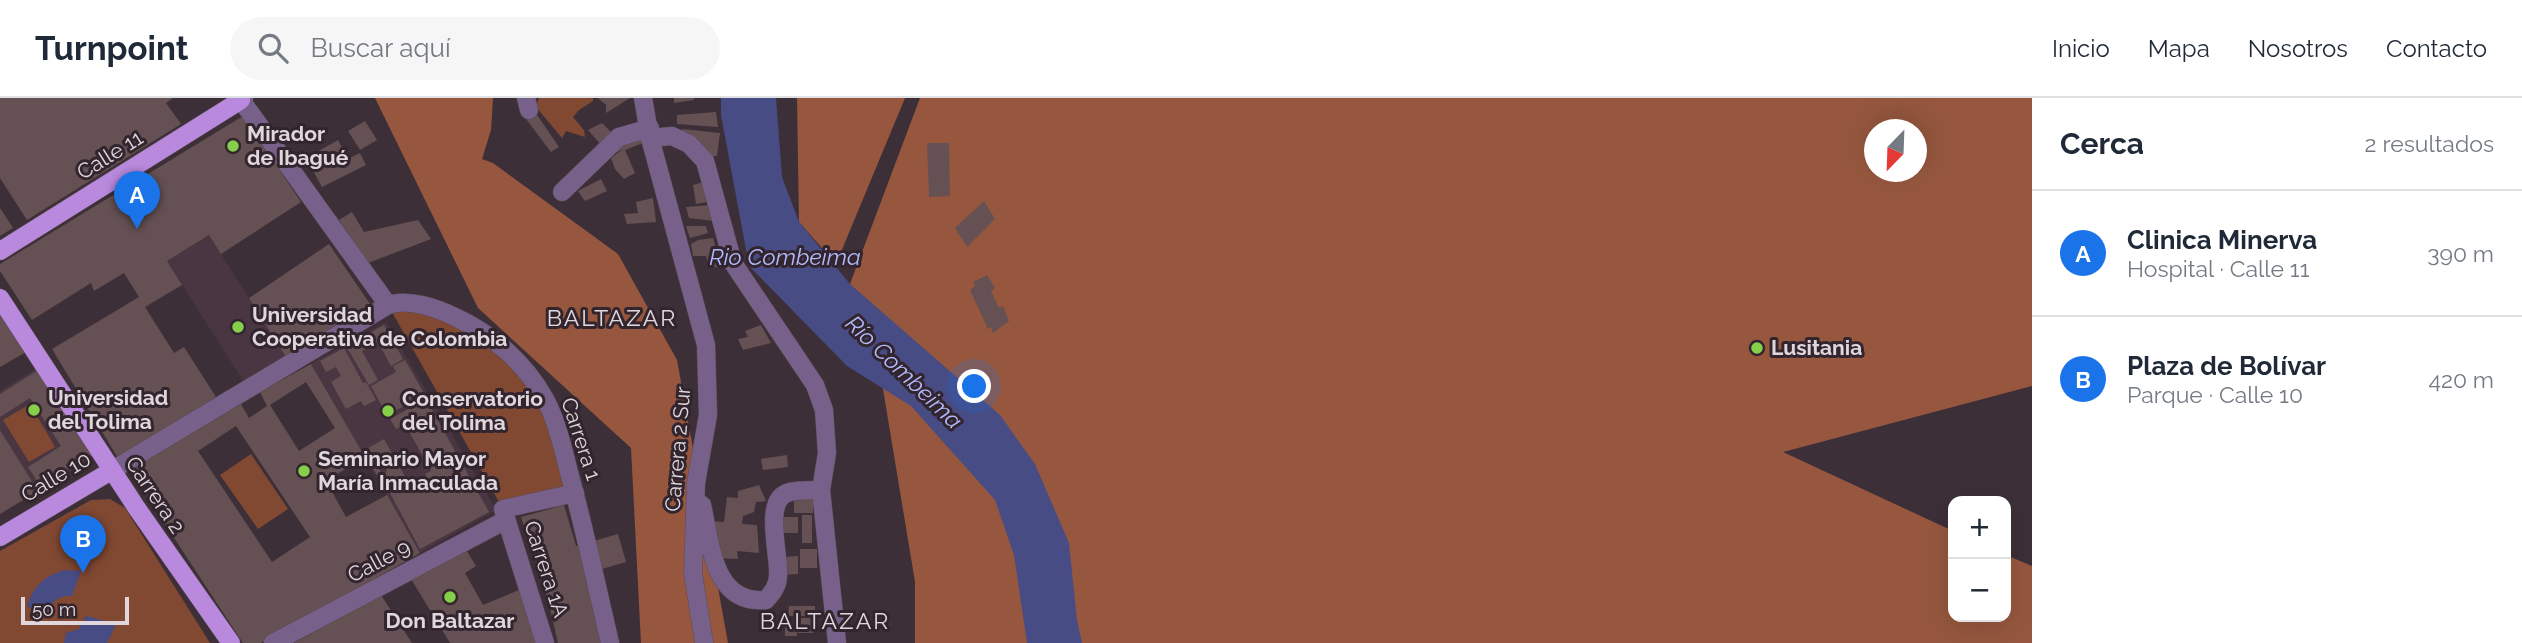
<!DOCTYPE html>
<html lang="es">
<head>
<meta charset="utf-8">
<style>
  :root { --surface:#fff; --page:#f6f6f7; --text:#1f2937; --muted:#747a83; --line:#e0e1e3; --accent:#1a73e8 }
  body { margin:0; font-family:Raleway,sans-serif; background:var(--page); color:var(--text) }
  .controls { position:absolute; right:21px; bottom:21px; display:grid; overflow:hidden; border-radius:14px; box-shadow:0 7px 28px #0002 }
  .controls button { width:63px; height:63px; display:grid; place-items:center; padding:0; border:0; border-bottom:2px solid var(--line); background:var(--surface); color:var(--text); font:35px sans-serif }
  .compass { position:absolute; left:1864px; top:21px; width:63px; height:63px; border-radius:50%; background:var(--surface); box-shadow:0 7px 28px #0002; rotate:203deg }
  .scale { position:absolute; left:21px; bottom:18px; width:108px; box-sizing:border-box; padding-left:7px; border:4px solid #e0d7dd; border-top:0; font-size:19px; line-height:24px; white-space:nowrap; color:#e0d7dd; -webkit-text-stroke:5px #33252e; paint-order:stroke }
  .you { position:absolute; left:975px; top:289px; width:24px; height:24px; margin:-18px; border:5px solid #fff; border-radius:50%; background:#1a73e8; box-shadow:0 0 0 10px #1a73e833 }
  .badge { display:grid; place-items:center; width:46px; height:46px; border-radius:50%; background:var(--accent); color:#fff; font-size:23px; font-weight:700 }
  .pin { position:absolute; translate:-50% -58px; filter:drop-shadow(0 2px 4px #0008) }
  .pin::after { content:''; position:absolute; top:37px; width:24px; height:21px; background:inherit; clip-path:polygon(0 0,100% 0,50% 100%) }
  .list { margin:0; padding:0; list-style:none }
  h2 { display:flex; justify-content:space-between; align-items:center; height:91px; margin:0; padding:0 28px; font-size:30px }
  h2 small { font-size:23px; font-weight:400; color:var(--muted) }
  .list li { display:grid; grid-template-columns:46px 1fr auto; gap:21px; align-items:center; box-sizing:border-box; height:126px; padding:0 28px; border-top:2px solid var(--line) }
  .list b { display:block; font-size:26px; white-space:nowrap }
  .list p { margin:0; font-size:23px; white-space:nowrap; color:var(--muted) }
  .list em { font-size:23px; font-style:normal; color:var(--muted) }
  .icon { flex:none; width:38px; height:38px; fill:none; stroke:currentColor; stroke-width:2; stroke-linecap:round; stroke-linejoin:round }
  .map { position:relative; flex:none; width:2032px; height:545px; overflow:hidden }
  header { display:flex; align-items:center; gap:42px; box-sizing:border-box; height:98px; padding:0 35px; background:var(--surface); border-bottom:2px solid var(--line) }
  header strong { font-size:33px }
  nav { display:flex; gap:38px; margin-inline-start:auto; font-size:24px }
  .search { width:490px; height:63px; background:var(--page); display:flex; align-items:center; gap:18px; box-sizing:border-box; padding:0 24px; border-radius:38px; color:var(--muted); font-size:26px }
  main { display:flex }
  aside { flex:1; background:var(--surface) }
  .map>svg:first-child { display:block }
</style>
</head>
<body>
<header>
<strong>Turnpoint</strong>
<div class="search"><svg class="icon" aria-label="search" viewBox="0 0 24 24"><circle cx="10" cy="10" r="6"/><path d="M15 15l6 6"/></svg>Buscar aquí</div>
<nav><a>Inicio</a><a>Mapa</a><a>Nosotros</a><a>Contacto</a></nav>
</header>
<main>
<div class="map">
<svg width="2032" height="545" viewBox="0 0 2032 545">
  <rect width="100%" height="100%" fill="#3d2f38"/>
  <g fill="#4a3643">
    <polygon points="209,137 286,259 244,284 167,163"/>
    <polygon points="386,224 496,412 420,455 311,266"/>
    <polygon points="40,268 96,358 38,393 0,332 0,293"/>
  </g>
  <g fill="#814832">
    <polygon points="539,0 593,0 593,3 579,12 573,19 584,32 585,39 566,33 562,40 536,9"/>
    <polygon points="388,207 447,215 534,285 575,395 503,411"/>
    <polygon points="30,306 55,349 29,364 3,322"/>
    <polygon points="251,356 288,411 258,431 220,377"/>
    <polygon points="110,401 125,410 210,545 0,545 0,453 91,402"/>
  </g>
  <g fill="#96573e" fill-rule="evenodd">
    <polygon points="375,0 493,0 491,32 482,61 493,65 618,156 677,262 728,545 641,545 631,350 478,210"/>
    <polygon points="797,0 905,0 836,166 799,124"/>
    <path d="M920,0H2032V288L1783,354L1953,433V519H2006V457L2032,468V545H915V484L883,291L850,186ZM1874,32H1916V74H1874Z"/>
  </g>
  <g fill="#484c84">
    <polygon points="721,0 776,0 782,79 799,124 850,186 1000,317 1035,366 1069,445 1077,522 1082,545 1027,545 1014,457 995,402 911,308 847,268 749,168 721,17"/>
    <path d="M65,472L81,473L72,498C60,497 52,502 49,513L27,509C33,488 44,478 65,472Z"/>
    <polygon points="86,518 116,526 107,545 64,545 66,535 79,531"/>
  </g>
  <g fill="#655153" fill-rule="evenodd">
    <polygon points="0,0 173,0 166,5 181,26 27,122 0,80"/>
    <polygon points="598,0 630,0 606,15 606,7"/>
    <polygon points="674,0 694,0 694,2 674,5"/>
    <polygon points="535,14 559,49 551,54 523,17"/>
    <polygon points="716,14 718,29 677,26 677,17"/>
    <polygon points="243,18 301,104 221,156 209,137 167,163 182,187 145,209 174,255 184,249 216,299 118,360 52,251 139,199 124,175 94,193 91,185 32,222 0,173 0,166"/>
    <polygon points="365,23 377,42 360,52 348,33"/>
    <polygon points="602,25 614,37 639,31 643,45 625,52 635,75 624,81 615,71 611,60 622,52 610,57 588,32"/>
    <polygon points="682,31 720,35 717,58 704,59 683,40"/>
    <polygon points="338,42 347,59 325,72 360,55 366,67 322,89 306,60"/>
    <polygon points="927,45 949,45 950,98 929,99"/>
    <polygon points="601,81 607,93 585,103 578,93"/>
    <polygon points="707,83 711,103 696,106 693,87"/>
    <polygon points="653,100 656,124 627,126 624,116 638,115 636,104"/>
    <polygon points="984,103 995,121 967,149 955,130"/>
    <polygon points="713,107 714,123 689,120 686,109"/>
    <polygon points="0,110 13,130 0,138"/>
    <polygon points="352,114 364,134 418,122 431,141 368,165 339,122"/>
    <polygon points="686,128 706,128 708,135 690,140"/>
    <polygon points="713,140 721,170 709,168 706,158 693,158 691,146 698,142"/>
    <polygon points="329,146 370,206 286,259 249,200"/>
    <polygon points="987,177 995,190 991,193 999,210 1003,208 1009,223 993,235 991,229 988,231 970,192 975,188 973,184"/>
    <polygon points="0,215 26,254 0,269"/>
    <polygon points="384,227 403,261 391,268 379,246 376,248 375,246 362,253 378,282 369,287 346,248"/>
    <polygon points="761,227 771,245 743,252 738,241 748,239 745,233"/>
    <polygon points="344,250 363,285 366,284 376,302 364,308 361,303 346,311 331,284 341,278 336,269 326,274 320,263"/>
    <polygon points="405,262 425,297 411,305 409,300 402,304 404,308 395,313 393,310 385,314 371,288 396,274 393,268"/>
    <path d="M311,266L365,359L326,383L346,419L387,397L420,455L261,545H243L129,371L241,306L249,320L267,308L260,294ZM306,284L335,330L299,353L270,307ZM236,328L310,439L272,464L198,353Z"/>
    <polygon points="38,272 92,357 41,389 28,369 61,348 30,300 0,319 0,296"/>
    <polygon points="426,301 489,414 420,451 390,395 409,385 411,391 428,381 425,376 431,373 405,326 396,331 390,321"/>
    <polygon points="0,332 38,393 0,416"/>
    <path d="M384,341L407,382L386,393L363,353ZM381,364L387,373L382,376L376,366Z"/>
    <polygon points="787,357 788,369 763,372 761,361"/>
    <polygon points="759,387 766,403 756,404 754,414 743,418 742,426 757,427 759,455 737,453 738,461 716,460 712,423 724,424 727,399 738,400 738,393"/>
    <rect x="794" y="401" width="19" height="14"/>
    <polygon points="564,407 576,448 618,436 626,464 588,475 603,545 558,545 549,506 521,419"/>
    <rect x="802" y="417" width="10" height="28"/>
    <polygon points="780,419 798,419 798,435 781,435"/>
    <polygon points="465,450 476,468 465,475 483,507 519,492 537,545 450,545 411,481"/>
    <rect x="800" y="451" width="17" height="19"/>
    <polygon points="798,458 798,476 783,477 782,459"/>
    <polygon points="381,497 412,545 294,545"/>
    <polygon points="789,508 815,508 815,518 788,518"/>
    <rect x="798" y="520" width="15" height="15"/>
    <polygon points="785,524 796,524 797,538 785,538"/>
  </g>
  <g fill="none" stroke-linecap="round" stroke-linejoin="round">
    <g stroke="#5a4d56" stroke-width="19">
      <g id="minor">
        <polyline points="244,0 241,2 388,207"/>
        <polyline points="526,0 529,12"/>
        <polyline points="643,0 650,40 706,247 708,317 696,385 693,475 704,545"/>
        <polyline points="650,40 672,38 689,46 705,63 733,165 815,287 824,312 827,355 821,392 837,545"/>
        <polyline points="562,94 619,39 650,30"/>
        <path d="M111,373L388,207C408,200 437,210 455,219C492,236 525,265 545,301C558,325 563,352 570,378C585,433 597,489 610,545"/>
        <path d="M702,407C711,446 713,507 766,502C772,495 778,488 778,478C780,458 763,404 787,395C797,391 811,393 821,392"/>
        <polyline points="273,545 506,422"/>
        <polyline points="545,545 503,411 575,395"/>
      </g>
    </g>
    <g stroke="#5a4d56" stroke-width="19">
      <g id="major">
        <polyline points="0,153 241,2 239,0"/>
        <polyline points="0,200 136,409 231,545"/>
        <polyline points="0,439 111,373"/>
      </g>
    </g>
    <use href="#minor" stroke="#776089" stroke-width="18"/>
    <use href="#major" stroke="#b989dd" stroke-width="18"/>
  </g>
  <g fill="#86cf4b" stroke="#33252e" stroke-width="2.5">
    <circle cx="233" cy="48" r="7"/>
    <circle cx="238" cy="229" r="7"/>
    <circle cx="1757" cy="250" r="7"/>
    <circle cx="34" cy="312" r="7"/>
    <circle cx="388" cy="313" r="7"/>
    <circle cx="304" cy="373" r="7"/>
    <circle cx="450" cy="499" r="7"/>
  </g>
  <g text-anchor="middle" stroke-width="6" stroke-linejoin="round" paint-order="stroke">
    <g font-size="21" font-weight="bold" fill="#e0d7dd" stroke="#33252e" text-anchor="start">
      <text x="247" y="43">Mirador<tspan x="247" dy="24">de Ibagué</tspan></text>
      <text x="252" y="224">Universidad<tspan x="252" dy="24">Cooperativa de Colombia</tspan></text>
      <text x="1771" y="257">Lusitania</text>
      <text x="48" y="307">Universidad<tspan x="48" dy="24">del Tolima</tspan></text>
      <text x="402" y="308">Conservatorio<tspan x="402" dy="24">del Tolima</tspan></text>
      <text x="318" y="368">Seminario Mayor<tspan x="318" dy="24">María Inmaculada</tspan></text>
      <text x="450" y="530" text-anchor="middle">Don Baltazar</text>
    </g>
    <g font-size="21" fill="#e0d7dd" stroke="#33252e">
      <text transform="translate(110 57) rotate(-32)" y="7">Calle 11</text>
      <text transform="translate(581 341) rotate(72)" y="7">Carrera 1</text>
      <text transform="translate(678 351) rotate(-85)" y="7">Carrera 2 Sur</text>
      <text transform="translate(56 379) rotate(-31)" y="7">Calle 10</text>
      <text transform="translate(155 397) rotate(56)" y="7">Carrera 2</text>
      <text transform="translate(379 463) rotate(-28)" y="7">Calle 9</text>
      <text transform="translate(546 471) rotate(72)" y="7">Carrera 1A</text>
    </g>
    <g font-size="23" font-style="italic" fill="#b1b9fd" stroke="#33252e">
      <text x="785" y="167">Rio Combeima</text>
      <text transform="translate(904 274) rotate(44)" y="8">Río Combeima</text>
    </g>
    <g font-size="23" letter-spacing="2" fill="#e0d7dd" stroke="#33252e">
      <text x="612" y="228">BALTAZAR</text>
      <text x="825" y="531">BALTAZAR</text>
    </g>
  </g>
</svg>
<div class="controls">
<button>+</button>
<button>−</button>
</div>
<svg class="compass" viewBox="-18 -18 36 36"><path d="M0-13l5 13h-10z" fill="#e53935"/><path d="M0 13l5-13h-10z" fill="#747a83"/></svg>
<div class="scale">50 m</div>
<div class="you"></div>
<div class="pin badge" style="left:137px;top:131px">A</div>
<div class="pin badge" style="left:83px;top:475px">B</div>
</div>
<aside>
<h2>Cerca<small>2 resultados</small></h2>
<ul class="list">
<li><span class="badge">A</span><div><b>Clinica Minerva</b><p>Hospital · Calle 11</p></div><em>390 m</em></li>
<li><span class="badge">B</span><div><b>Plaza de Bolívar</b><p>Parque · Calle 10</p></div><em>420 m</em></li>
</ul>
</aside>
</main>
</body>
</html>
